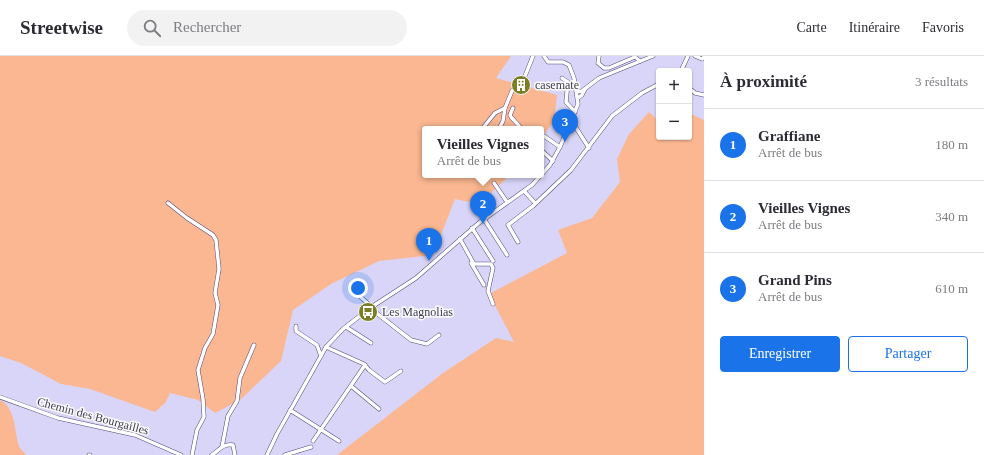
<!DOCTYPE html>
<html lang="fr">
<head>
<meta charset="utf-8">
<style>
  :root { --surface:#fff; --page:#f2f2f3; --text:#2b2b33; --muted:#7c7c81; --line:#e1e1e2; --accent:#1a73e8 }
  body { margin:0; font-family:Georgia,serif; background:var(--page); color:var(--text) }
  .controls { position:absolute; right:12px; top:12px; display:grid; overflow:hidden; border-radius:4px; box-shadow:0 1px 3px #0004 }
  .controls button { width:36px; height:36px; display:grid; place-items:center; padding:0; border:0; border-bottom:1px solid var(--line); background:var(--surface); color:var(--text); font:20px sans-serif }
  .you { position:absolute; left:358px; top:232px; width:14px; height:14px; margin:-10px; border:3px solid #fff; border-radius:50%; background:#1a73e8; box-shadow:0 0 0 6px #1a73e833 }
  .badge { display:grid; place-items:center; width:26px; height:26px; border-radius:50%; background:var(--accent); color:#fff; font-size:13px; font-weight:700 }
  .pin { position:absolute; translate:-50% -33px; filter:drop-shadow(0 1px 2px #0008) }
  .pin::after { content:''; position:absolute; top:21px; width:14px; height:12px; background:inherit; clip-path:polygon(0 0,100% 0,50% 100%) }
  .popup { position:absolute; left:422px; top:70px; width:122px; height:52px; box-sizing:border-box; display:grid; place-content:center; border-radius:4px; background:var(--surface); filter:drop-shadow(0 1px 3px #0005); font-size:13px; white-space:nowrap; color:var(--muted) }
  .popup b { font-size:15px; color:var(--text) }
  .popup::after { content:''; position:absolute; left:50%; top:100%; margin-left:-8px; border:8px solid transparent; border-top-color:var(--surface) }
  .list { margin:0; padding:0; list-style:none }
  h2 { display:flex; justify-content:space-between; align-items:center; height:52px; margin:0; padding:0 16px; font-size:17px }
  h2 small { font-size:13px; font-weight:400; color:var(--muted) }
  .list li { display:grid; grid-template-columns:26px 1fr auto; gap:12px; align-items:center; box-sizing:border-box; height:72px; padding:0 16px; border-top:1px solid var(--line) }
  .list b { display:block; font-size:15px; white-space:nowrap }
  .list p { margin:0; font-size:13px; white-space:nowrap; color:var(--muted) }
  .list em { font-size:13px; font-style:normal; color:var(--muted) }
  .actions { display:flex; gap:8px; padding:12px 16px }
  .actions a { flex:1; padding:9px 0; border:1px solid var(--accent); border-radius:4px; text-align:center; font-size:14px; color:var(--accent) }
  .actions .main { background:var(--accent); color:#fff }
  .icon { flex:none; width:22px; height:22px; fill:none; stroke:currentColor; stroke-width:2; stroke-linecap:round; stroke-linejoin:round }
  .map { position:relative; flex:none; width:704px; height:399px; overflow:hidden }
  header { display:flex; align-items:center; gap:24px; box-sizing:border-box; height:56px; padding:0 20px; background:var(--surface); border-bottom:1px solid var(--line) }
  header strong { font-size:19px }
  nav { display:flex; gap:22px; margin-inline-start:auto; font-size:14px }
  .search { width:280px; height:36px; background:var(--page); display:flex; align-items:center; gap:10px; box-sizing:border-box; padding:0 14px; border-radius:22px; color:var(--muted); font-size:15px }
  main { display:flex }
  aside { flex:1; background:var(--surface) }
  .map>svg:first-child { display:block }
</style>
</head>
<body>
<header>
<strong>Streetwise</strong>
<div class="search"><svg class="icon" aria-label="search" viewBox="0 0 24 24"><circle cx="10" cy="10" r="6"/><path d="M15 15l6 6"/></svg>Rechercher</div>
<nav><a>Carte</a><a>Itinéraire</a><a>Favoris</a></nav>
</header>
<main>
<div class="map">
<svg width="704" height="399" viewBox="0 0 704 399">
  <rect width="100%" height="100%" fill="#d9d5f8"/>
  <g fill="#fab791">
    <polygon points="0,0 511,0 496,22 557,39 554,65 541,82 541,73 425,73 425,119 510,119 479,148 455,143 433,199 379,205 331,228 293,254 281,305 240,344 215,357 198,344 170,337 166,346 155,356 90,333 61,328 21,307 0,300"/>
    <polygon points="649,56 659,65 659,81 689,81 689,57 704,64 704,399 337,399 443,317 496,282 514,286 489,238 567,197 558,174 592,162 620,126 617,103 629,78"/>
    <path d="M0,344C17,352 14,380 20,392C21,394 25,397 26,399H0Z"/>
  </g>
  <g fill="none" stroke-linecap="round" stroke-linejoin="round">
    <g stroke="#534a7b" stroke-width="4.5">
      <g id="minor">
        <polyline points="599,0 598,7 604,12 609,12 635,1 640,5"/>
        <polyline points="695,0 702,3 704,1"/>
        <polyline points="681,15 688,0"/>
        <polyline points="562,22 568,26 566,46 575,56"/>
        <polyline points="689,32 695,37 704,39"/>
        <polyline points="577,36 582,35 599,22 653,0"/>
        <polyline points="578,42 582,39 585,33"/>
        <polyline points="513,52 510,59 511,61 522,73"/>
        <polyline points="571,64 589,92"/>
        <polyline points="482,73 495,57 505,52"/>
        <polyline points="499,73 503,65 505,52 512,35 525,20 533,0"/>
        <polyline points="541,83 544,80 560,91"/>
        <polyline points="541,94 553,105"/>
        <polyline points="494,127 507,146"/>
        <polyline points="524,135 535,147"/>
        <polyline points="168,147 187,162 213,179 216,184 219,213 215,237 218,249 213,278 205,292 198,314 203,343 204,361 197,374 192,399"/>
        <polyline points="484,163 507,199"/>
        <polyline points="472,172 493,205"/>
        <polyline points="460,183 474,208 491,208 493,212 488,235 493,248"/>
        <polyline points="518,186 508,169 533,150 571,114 612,60 642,37 657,29"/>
        <polyline points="471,207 484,229"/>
        <polyline points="357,238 372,251"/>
        <polyline points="370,252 411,284 427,288 439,279"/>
        <polyline points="296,270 296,275 317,289 321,300"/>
        <polyline points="346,271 371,287"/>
        <polyline points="326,291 364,308 369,314 385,326 401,315"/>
        <polyline points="351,330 379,353"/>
        <polyline points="0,341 58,362 135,379 181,399"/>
        <polyline points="290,354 339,385"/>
        <polyline points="313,385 365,309"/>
        <polyline points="222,391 228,360 237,345 240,322 254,289"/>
        <polyline points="89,399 90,399"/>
        <path d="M212,399C219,394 224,387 233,389L235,399"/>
        <polyline points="267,399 277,378 326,291 343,273 370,252 416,222 480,166 532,129 550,109 560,91 578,48 574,22 569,9 563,6 548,6 544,0"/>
        <polyline points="285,399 311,391"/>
      </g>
    </g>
    <use href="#minor" stroke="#fff" stroke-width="3.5"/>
  </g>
  <defs>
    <g id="building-disc" transform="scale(1)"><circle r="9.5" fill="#7b7d25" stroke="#fbfbfb"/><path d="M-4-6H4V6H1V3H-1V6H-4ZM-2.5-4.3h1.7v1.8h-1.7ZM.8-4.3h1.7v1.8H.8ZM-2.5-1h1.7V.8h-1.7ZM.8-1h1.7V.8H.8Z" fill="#fff"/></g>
    <g id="bus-disc" transform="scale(1)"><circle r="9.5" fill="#7b7d25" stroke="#fbfbfb"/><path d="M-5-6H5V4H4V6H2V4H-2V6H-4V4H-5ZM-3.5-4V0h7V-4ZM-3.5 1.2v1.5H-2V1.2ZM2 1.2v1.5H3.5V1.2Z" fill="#fff"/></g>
  </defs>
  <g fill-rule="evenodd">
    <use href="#building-disc" x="521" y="29"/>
    <use href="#bus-disc" x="368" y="256"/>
  </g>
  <g text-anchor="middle" stroke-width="3" stroke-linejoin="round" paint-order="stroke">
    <g font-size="12" fill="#3d3a51" stroke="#fbfbfb" text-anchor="start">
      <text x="535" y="33">casemate</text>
      <text x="382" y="260">Les Magnolias</text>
    </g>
    <g font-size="12" fill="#3d3a51" stroke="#fbfbfb">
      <text transform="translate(93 360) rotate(15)" y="4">Chemin des Bourgailles</text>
    </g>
  </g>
</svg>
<div class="controls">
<button>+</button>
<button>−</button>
</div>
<div class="you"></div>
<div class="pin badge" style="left:429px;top:205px">1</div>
<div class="pin badge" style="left:483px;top:168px">2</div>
<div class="popup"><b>Vieilles Vignes</b>Arrêt de bus</div>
<div class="pin badge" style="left:565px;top:86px">3</div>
</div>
<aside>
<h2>À proximité<small>3 résultats</small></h2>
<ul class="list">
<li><span class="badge">1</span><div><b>Graffiane</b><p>Arrêt de bus</p></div><em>180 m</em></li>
<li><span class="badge">2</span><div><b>Vieilles Vignes</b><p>Arrêt de bus</p></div><em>340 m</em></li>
<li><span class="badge">3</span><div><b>Grand Pins</b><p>Arrêt de bus</p></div><em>610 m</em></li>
</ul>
<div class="actions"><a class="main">Enregistrer</a><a>Partager</a></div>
</aside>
</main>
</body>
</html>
